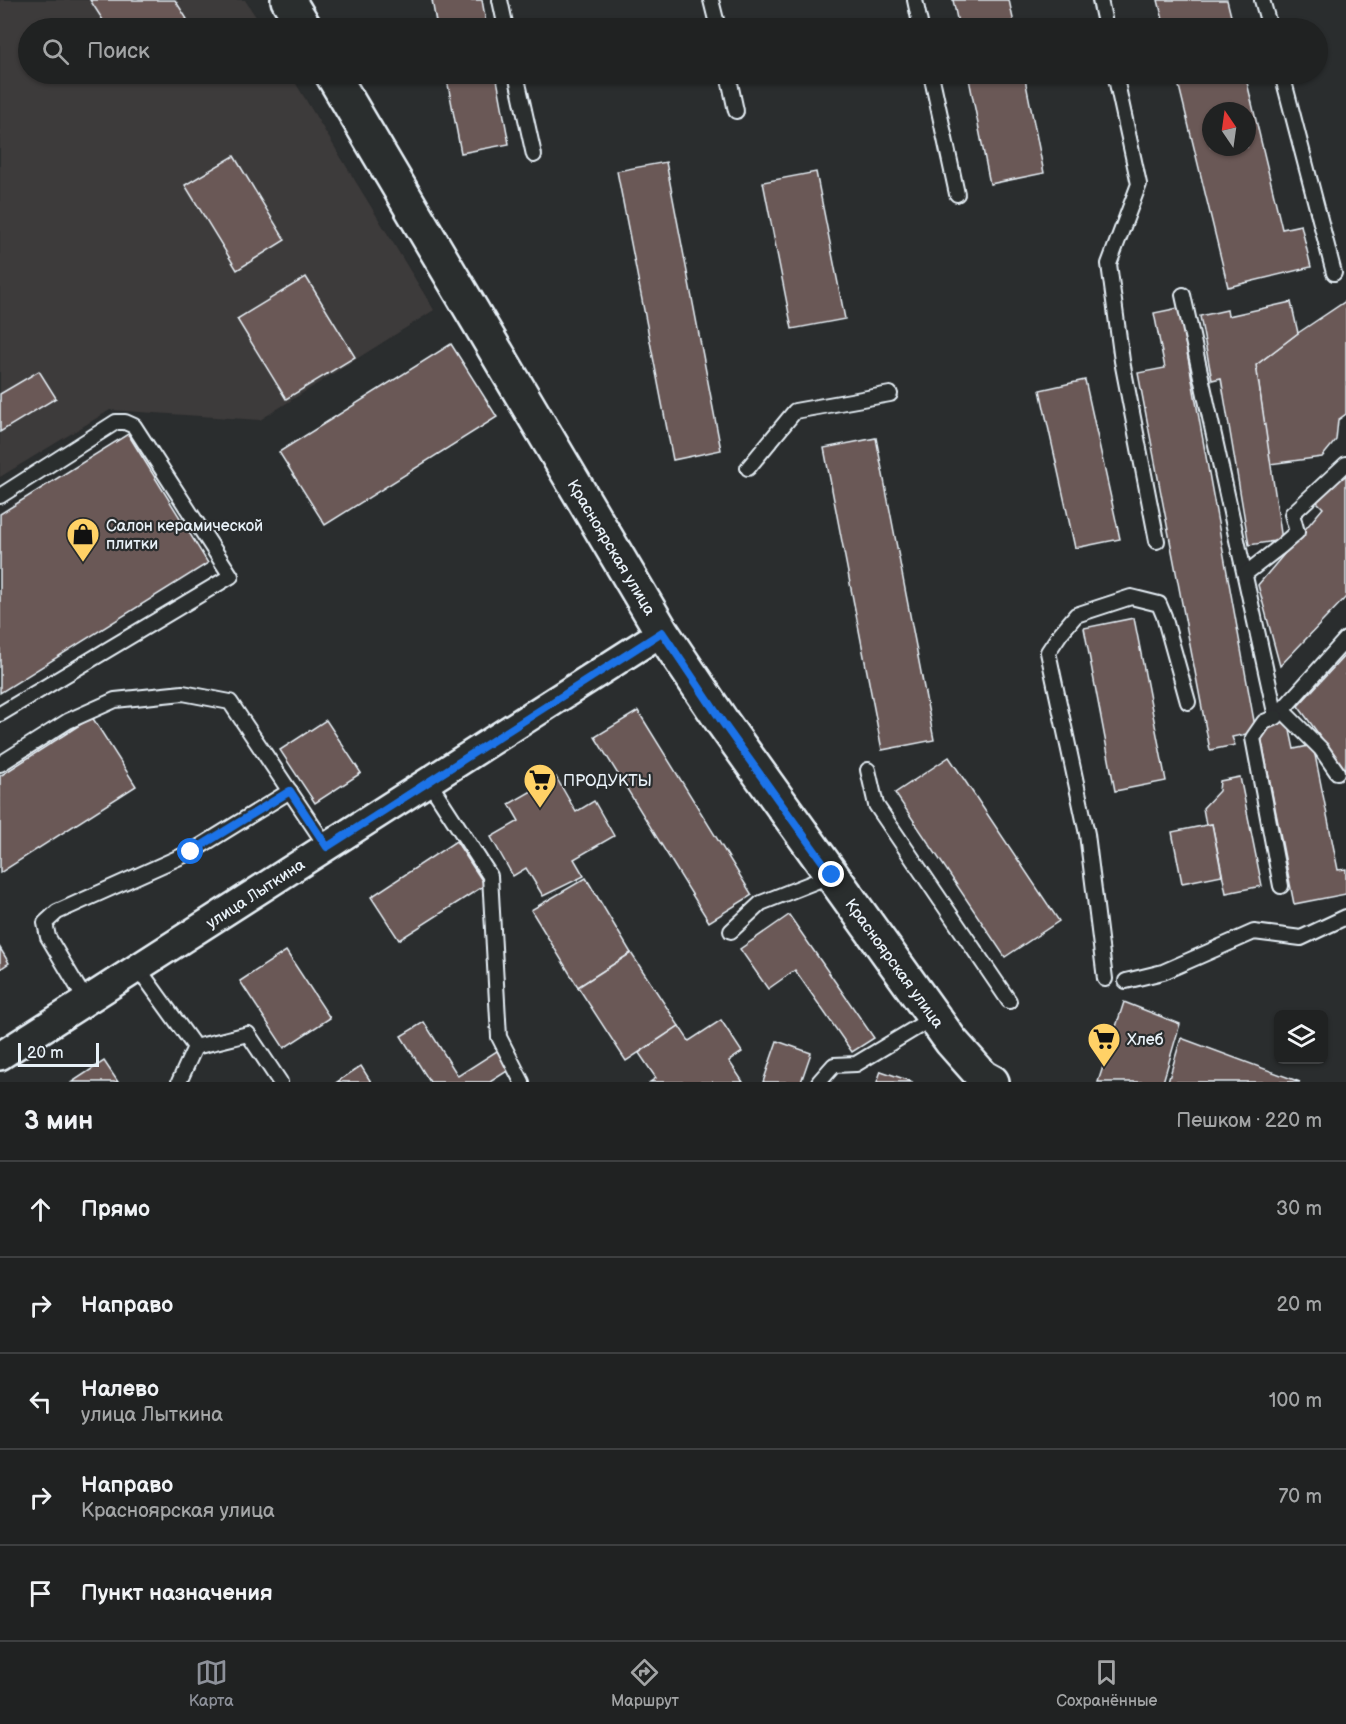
<!DOCTYPE html>
<html lang="ru">
<head>
<meta charset="utf-8">
<style>
  :root { --surface:#202222; --page:#2d2f2f; --text:#f1f3f6; --muted:#a2a4a5; --line:#3d3f40; --accent:#8c9099 }
  body { margin:0; font-family:"Balsamiq Sans",sans-serif; background:var(--page); color:var(--text) }
  .controls { position:absolute; right:18px; bottom:18px; display:grid; overflow:hidden; border-radius:9px; box-shadow:0 2px 4px #0004 }
  .controls button { width:54px; height:54px; display:grid; place-items:center; padding:0; border:0; border-bottom:2px solid var(--line); background:var(--surface); color:var(--text); font:30px sans-serif }
  .compass { position:absolute; left:1202px; top:102px; width:54px; height:54px; border-radius:50%; background:var(--surface); box-shadow:0 2px 4px #0004; rotate:347deg }
  .scale { position:absolute; left:18px; bottom:15px; width:81px; box-sizing:border-box; padding-left:6px; border:3px solid #e8f1f8; border-top:0; font-size:16px; line-height:21px; white-space:nowrap; color:#e8f1f8; -webkit-text-stroke:4px #2a2d2e; paint-order:stroke }
  .stop { position:absolute; width:18px; height:18px; margin:-14px; border:4px solid #1a73e8; border-radius:50%; background:#fff }
  .stop.end { background:#1a73e8; border-color:#fff; box-shadow:0 2px 6px #0008 }
  .list { margin:0; padding:0; list-style:none }
  h2 { display:flex; justify-content:space-between; align-items:center; height:78px; margin:0; padding:0 24px; font-size:26px }
  h2 small { font-size:20px; font-weight:400; color:var(--muted) }
  .list li { display:grid; grid-template-columns:39px 1fr auto; gap:18px; align-items:center; box-sizing:border-box; height:96px; padding:0 24px; border-top:2px solid var(--line) }
  .list b { display:block; font-size:22px; white-space:nowrap }
  .list p { margin:0; font-size:20px; white-space:nowrap; color:var(--muted) }
  .list em { font-size:20px; font-style:normal; color:var(--muted) }
  .icon { flex:none; width:33px; height:33px; fill:none; stroke:currentColor; stroke-width:2; stroke-linecap:round; stroke-linejoin:round }
  .map { position:relative; flex:none; width:1346px; height:1082px; overflow:hidden }
  .search { position:absolute; background:var(--surface); box-shadow:0 2px 4px #0004; left:18px; right:18px; top:18px; height:66px; display:flex; align-items:center; gap:15px; box-sizing:border-box; padding:0 21px; border-radius:33px; color:var(--muted); font-size:22px }
  .sheet { height:558px; background:var(--surface) }
  nav { display:flex; justify-content:space-around; align-items:center; box-sizing:border-box; height:84px; border-top:2px solid var(--line); background:var(--surface); font-size:16px; color:var(--muted) }
  nav a { display:grid; justify-items:center; gap:3px }
  nav .on { color:var(--accent) }
  .map>svg:first-child { display:block }
</style>
</head>
<body>
<div class="map">
<svg width="1346" height="1082" viewBox="0 0 1346 1082">
  <rect width="100%" height="100%" fill="#2a2d2e"/>
  <filter id="ink" filterUnits="userSpaceOnUse"><feTurbulence type="fractalNoise" baseFrequency=".0167" numOctaves="2"/><feDisplacementMap in="SourceGraphic" scale="12" xChannelSelector="R" yChannelSelector="G"/><feConvolveMatrix kernelMatrix="1 2 1 2 8 2 1 2 1" color-interpolation-filters="sRGB"/></filter>
  <g filter="url(#ink)">
    <polygon fill="#3d3a3a" points="0,0 245,0 263,28 28,28 28,74 290,74 434,310 260,420 110,410 0,477"/>
    <g fill="#6a5856" stroke="#e8f1f8" stroke-width="1.5" fill-rule="evenodd">
      <polygon points="90,0 175,0 187,19 172,28 108,28"/>
      <polygon points="432,0 482,0 487,28 437,28"/>
      <polygon points="953,0 1009,0 1015,28 959,28"/>
      <polygon points="1158,0 1227,0 1234,28 1165,28"/>
      <polygon points="446,74 496,74 509,144 461,153"/>
      <polygon points="968,74 1024,74 1044,173 990,184"/>
      <path d="M1176,74H1245L1282,229L1301,225L1311,267L1228,287ZM1211,111H1247V147H1211Z"/>
      <polygon points="234,156 285,240 237,270 185,185"/>
      <polygon points="666,162 721,450 673,460 617,171"/>
      <polygon points="816,172 845,319 792,329 763,182"/>
      <polygon points="306,277 355,357 286,399 237,319"/>
      <polygon points="1346,301 1346,414 1338,420 1336,440 1322,457 1270,464 1256,365 1298,333"/>
      <polygon points="1291,302 1298,333 1256,365 1282,540 1249,545 1221,378 1212,380 1200,316 1227,310 1228,316"/>
      <polygon points="1179,308 1256,732 1232,737 1235,745 1210,750 1138,373 1165,368 1154,313"/>
      <polygon points="451,344 497,417 325,525 279,452"/>
      <polygon points="39,371 56,398 0,432 0,394"/>
      <polygon points="1085,380 1120,539 1075,548 1040,390"/>
      <polygon points="128,434 208,563 0,693 0,514"/>
      <polygon points="876,438 934,740 882,750 824,448"/>
      <polygon points="1346,471 1346,597 1280,666 1258,585 1323,508 1315,500"/>
      <polygon points="1134,618 1166,781 1115,791 1084,628"/>
      <polygon points="1346,654 1346,761 1345,770 1298,706"/>
      <polygon points="638,711 752,895 709,922 595,737"/>
      <polygon points="92,717 136,786 0,873 0,776"/>
      <polygon points="326,720 361,773 315,803 280,750"/>
      <polygon points="1288,721 1294,749 1313,745 1338,870 1346,869 1346,894 1294,904 1261,737 1264,725"/>
      <polygon points="949,757 1059,921 1005,957 895,793"/>
      <polygon points="556,777 576,812 594,801 614,836 574,859 584,876 543,896 526,868 513,876 491,837 519,821 509,804"/>
      <polygon points="1240,777 1262,886 1226,893 1212,824 1206,825 1203,808 1219,791 1220,781"/>
      <polygon points="1212,824 1222,875 1182,883 1172,832"/>
      <polygon points="456,841 485,885 399,940 371,897"/>
      <polygon points="586,878 631,953 578,987 531,910"/>
      <polygon points="789,915 874,1038 852,1052 795,970 768,989 740,949"/>
      <polygon points="0,948 9,963 0,969"/>
      <polygon points="286,951 330,1018 284,1048 240,981"/>
      <polygon points="631,953 679,1026 626,1061 578,987"/>
      <polygon points="1124,1002 1180,1024 1163,1082 1098,1082"/>
      <polygon points="721,1020 742,1052 729,1061 743,1082 650,1082 656,1078 639,1053 679,1026 689,1041"/>
      <polygon points="424,1022 458,1076 500,1049 512,1068 490,1082 430,1082 401,1036"/>
      <polygon points="1181,1038 1300,1082 1168,1082"/>
      <polygon points="777,1041 811,1053 801,1082 763,1082"/>
      <polygon points="104,1061 118,1082 72,1082"/>
      <polygon points="361,1066 371,1082 337,1082"/>
      <polygon points="881,1071 913,1082 877,1082"/>
    </g>
    <g fill="none" stroke-linecap="round" stroke-linejoin="round">
      <g stroke="#e8f1f8" stroke-width="18">
        <g id="service">
          <polyline points="500,0 506,28"/>
          <polyline points="711,0 718,28"/>
          <polyline points="915,0 921,28"/>
          <polyline points="1100,0 1106,28"/>
          <polyline points="1262,0 1270,28"/>
          <polyline points="516,74 534,155"/>
          <polyline points="728,74 736,111"/>
          <polyline points="931,74 957,194"/>
          <polyline points="1115,74 1139,184 1109,264 1122,361 1157,541"/>
          <polyline points="1282,74 1334,273"/>
          <polyline points="1183,295 1276,717 1346,639"/>
          <polyline points="748,468 795,411 890,394"/>
          <polyline points="0,496 116,422 125,422 134,426 231,576 0,714"/>
          <polyline points="1245,574 1281,546 1297,532 1292,514 1346,464"/>
          <polyline points="1282,710 1321,749 1337,772"/>
          <polyline points="1276,717 1264,722 1253,738 1281,886"/>
          <polyline points="0,764 68,721 115,700 183,693 230,702 327,847"/>
          <polyline points="868,770 876,805 1009,1001"/>
          <polyline points="429,782 490,876 499,1037 522,1082"/>
          <polyline points="731,931 761,903 832,875"/>
          <polyline points="138,968 195,1047 248,1034 280,1082"/>
          <polyline points="1105,979 1087,834 1048,652 1060,634 1076,615 1131,597 1159,604 1164,616 1188,702"/>
          <polyline points="1126,981 1163,972 1254,932 1301,938 1346,917"/>
          <polyline points="86,1001 48,937 45,923 57,912 191,852 290,791"/>
          <polyline points="179,1082 195,1047"/>
          <polyline points="819,1082 834,1065 856,1064 934,1017"/>
        </g>
      </g>
      <g stroke="#e8f1f8" stroke-width="32">
        <polyline id="minor" points="0,1056 662,632"/>
      </g>
      <g stroke="#e8f1f8" stroke-width="38">
        <g id="tertiary">
          <polyline points="288,0 305,28"/>
          <polyline points="332,74 662,632 723,723 951,1041 983,1077 992,1082"/>
        </g>
      </g>
      <use href="#service" stroke="#2a2d2e" stroke-width="14"/>
      <use href="#minor" stroke="#2a2d2e" stroke-width="27"/>
      <use href="#tertiary" stroke="#2a2d2e" stroke-width="33"/>
    </g>
  </g>
  <g fill="none" stroke-linecap="round" stroke-linejoin="round" filter="url(#ink)">
    <polyline stroke="#1a73e8" stroke-width="8" points="191,852 290,791 327,847 662,632 723,723 832,875"/>
  </g>
  <defs>
    <g id="shop-pin" transform="scale(1.725)"><path d="M0 17L-7.5 6A9.5 9.5 0 1 1 7.5 6Z" fill="#ffd166" stroke="#2a2d2e"/><path d="M-5-2.5h2.3a2.7 3.5 0 0 1 5.4 0H5L5.5 6h-11ZM-1.5-2.5h3a1.5 2.3 0 0 0-3 0Z" fill="#111"/></g>
    <g id="supermarket-pin" transform="scale(1.725)"><path d="M0 17L-7.5 6A9.5 9.5 0 1 1 7.5 6Z" fill="#ffd166" stroke="#2a2d2e"/><path d="M-6-5.5h2.5l.6 2H6L4.5 2H-2.5L-4.4-4H-6ZM-1.5 3.2a1.3 1.3 0 1 0 .1 0ZM3 3.2a1.3 1.3 0 1 0 .1 0Z" fill="#111"/></g>
  </defs>
  <g fill-rule="evenodd">
    <use href="#shop-pin" x="83" y="534"/>
    <use href="#supermarket-pin" x="540" y="780"/>
    <use href="#supermarket-pin" x="1104" y="1039"/>
  </g>
  <g text-anchor="middle" stroke-width="4.5" stroke-linejoin="round" paint-order="stroke">
    <g font-size="16" fill="#e8f1f8" stroke="#2a2d2e" text-anchor="start">
      <text x="106" y="531">Салон керамической<tspan x="106" dy="18">плитки</tspan></text>
      <text x="563" y="786">ПРОДУКТЫ</text>
      <text x="1127" y="1045">Хлеб</text>
    </g>
    <g font-size="16" fill="#e8f1f8" stroke="#2a2d2e">
      <text transform="translate(612 547) rotate(59)" y="6">Красноярская улица</text>
      <text transform="translate(255 893) rotate(-33)" y="6">улица Лыткина</text>
      <text transform="translate(895 963) rotate(54)" y="6">Красноярская улица</text>
    </g>
  </g>
</svg>
<div class="controls">
<button><svg class="icon" aria-label="layers" viewBox="0 0 24 24"><path d="M12 4l9 5-9 5-9-5zM3 14l9 5 9-5"/></svg></button>
</div>
<svg class="compass" viewBox="-18 -18 36 36"><path d="M0-13l5 13h-10z" fill="#e53935"/><path d="M0 13l5-13h-10z" fill="#a2a4a5"/></svg>
<div class="scale">20 m</div>
<div class="stop" style="left:191px;top:852px"></div>
<div class="stop end" style="left:832px;top:875px"></div>
<div class="search"><svg class="icon" aria-label="search" viewBox="0 0 24 24"><circle cx="10" cy="10" r="6"/><path d="M15 15l6 6"/></svg>Поиск</div>
</div>
<section class="sheet">
<h2>3 мин<small>Пешком · 220 m</small></h2>
<ul class="list">
<li><svg class="icon" aria-label="ahead" viewBox="0 0 24 24"><path d="M12 20V5M6 11l6-6 6 6"/></svg><div><b>Прямо</b></div><em>30 m</em></li>
<li><svg class="icon" aria-label="right" viewBox="0 0 24 24"><path d="M7 20v-9h11M14 6l5 5-5 5"/></svg><div><b>Направо</b></div><em>20 m</em></li>
<li><svg class="icon" aria-label="left" viewBox="0 0 24 24"><path d="M17 20v-9H6M10 6l-5 5 5 5"/></svg><div><b>Налево</b><p>улица Лыткина</p></div><em>100 m</em></li>
<li><svg class="icon" aria-label="right" viewBox="0 0 24 24"><path d="M7 20v-9h11M14 6l5 5-5 5"/></svg><div><b>Направо</b><p>Красноярская улица</p></div><em>70 m</em></li>
<li><svg class="icon" aria-label="arrive" viewBox="0 0 24 24"><path d="M6 21V4h12l-3 4 3 4H6"/></svg><div><b>Пункт назначения</b></div></li>
</ul>
</section>
<nav>
<a class="on"><svg class="icon" aria-label="map" viewBox="0 0 24 24"><path d="M3 6l6-2 6 2 6-2v14l-6 2-6-2-6 2zM9 4v14M15 6v14"/></svg>Карта</a>
<a><svg class="icon" aria-label="directions" viewBox="0 0 24 24"><path d="M12 3l9 9-9 9-9-9zM9 14v-3h6M13 9l2 2-2 2"/></svg>Маршрут</a>
<a><svg class="icon" aria-label="saved" viewBox="0 0 24 24"><path d="M7 4h10v16l-5-4-5 4z"/></svg>Сохранённые</a>
</nav>
</body>
</html>
